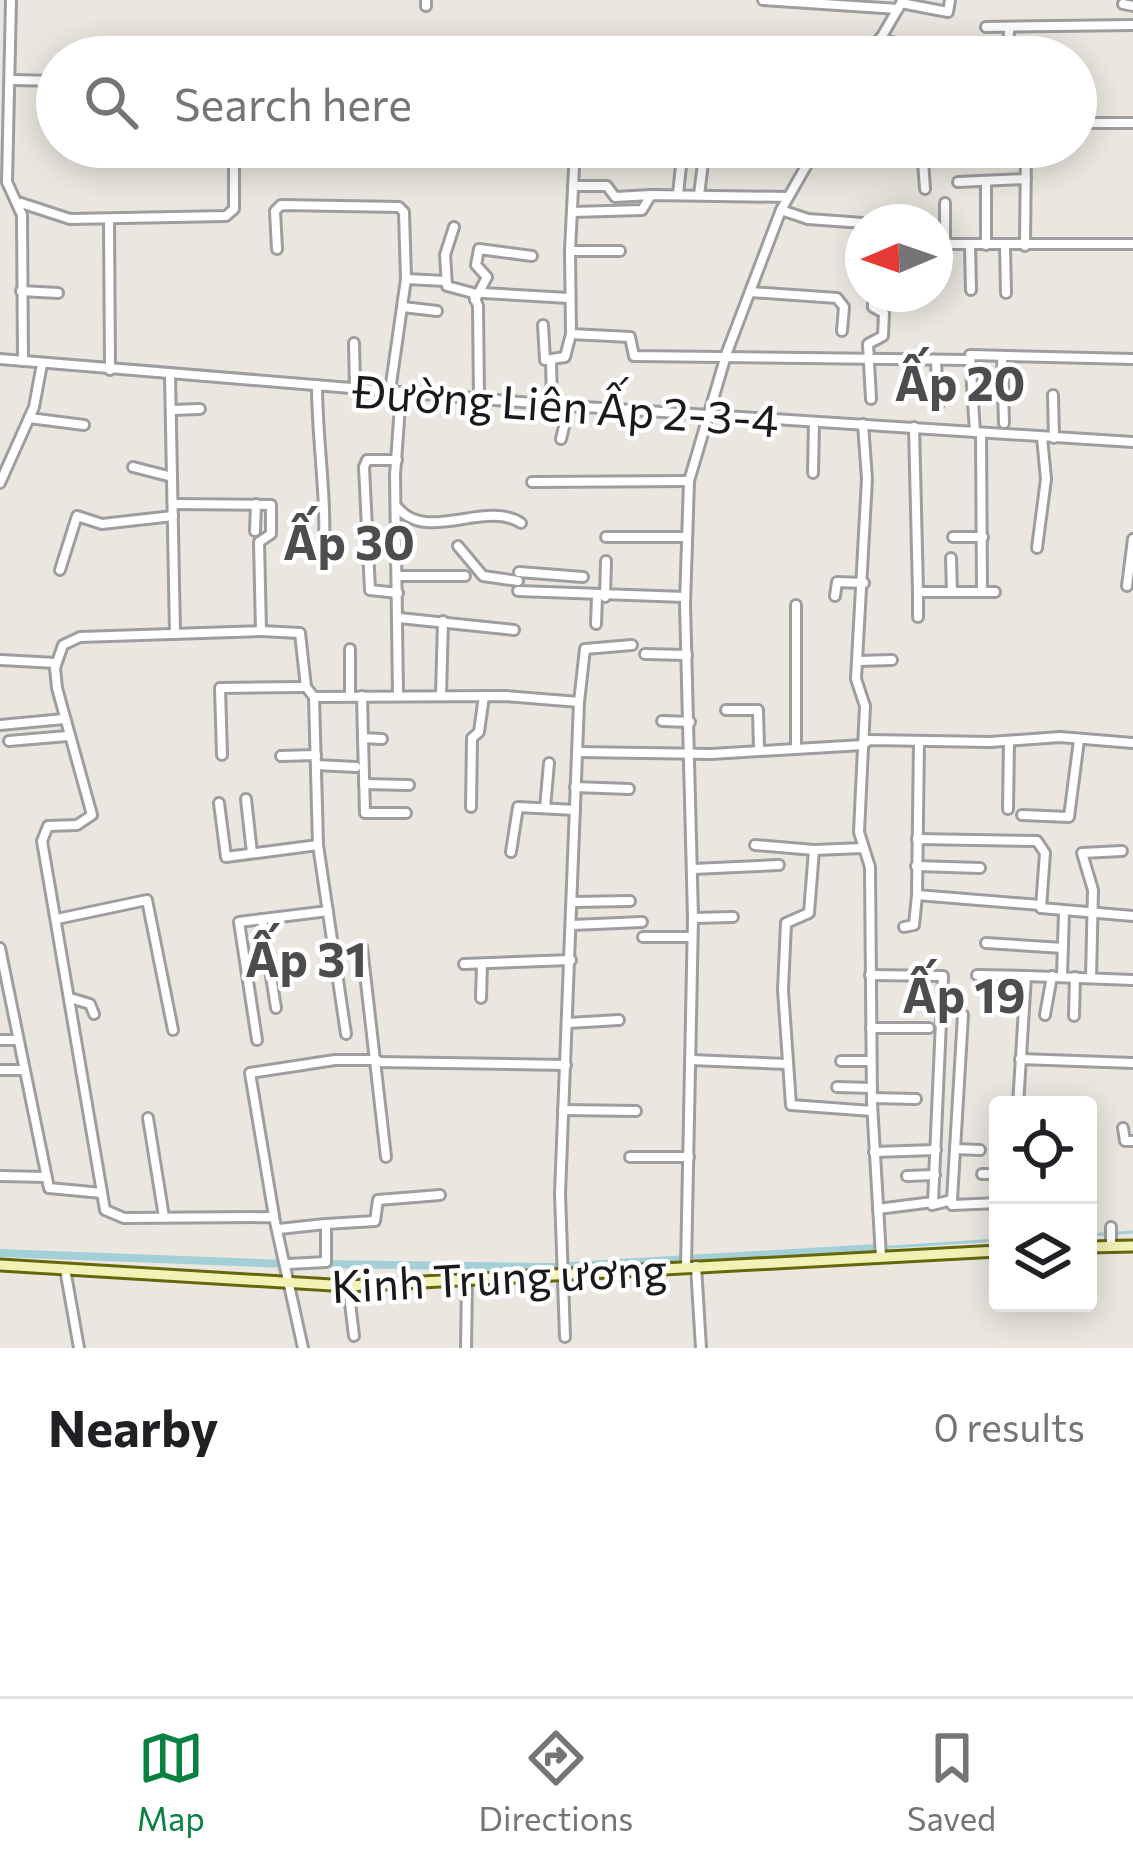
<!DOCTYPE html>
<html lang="en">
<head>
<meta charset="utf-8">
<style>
	body { margin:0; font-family:Commissioner,sans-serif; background:#f6f6f6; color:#202124 }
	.controls { position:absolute; right:36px; bottom:36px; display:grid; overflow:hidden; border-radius:12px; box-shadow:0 6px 30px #0003 }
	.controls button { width:108px; height:108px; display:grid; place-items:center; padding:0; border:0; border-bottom:3px solid #e0e0e0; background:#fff; color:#202124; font:60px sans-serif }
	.compass { position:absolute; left:845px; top:204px; width:108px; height:108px; border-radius:50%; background:#fff; box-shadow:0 6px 30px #0003; rotate:268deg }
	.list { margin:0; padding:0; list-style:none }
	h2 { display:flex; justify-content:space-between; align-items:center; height:156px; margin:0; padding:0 48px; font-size:51px }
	h2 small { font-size:39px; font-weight:400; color:#757577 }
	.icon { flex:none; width:66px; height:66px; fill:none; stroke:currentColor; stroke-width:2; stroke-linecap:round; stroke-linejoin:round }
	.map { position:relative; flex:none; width:1133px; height:1348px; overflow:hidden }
	.search { position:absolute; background:#fff; box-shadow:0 6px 30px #0003; left:36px; right:36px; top:36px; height:132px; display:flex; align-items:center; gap:30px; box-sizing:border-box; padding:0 42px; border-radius:66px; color:#757577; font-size:45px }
	.sheet { height:348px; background:#fff }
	nav { display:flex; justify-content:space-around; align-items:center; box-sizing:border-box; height:168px; border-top:3px solid #e0e0e0; background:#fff; font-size:33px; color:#757577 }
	nav a { display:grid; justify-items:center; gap:6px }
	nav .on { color:#0b8043 }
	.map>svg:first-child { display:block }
</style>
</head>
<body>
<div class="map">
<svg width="1133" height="1348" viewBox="0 0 1133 1348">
	<rect width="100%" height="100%" fill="#ebe7e0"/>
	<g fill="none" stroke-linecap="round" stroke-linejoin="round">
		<g stroke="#a3d0d7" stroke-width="3">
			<polyline points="1088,1235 1133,1232"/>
			<polyline points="876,1248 998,1240"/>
		</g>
		<g stroke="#a3d0d7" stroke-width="8">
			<polyline points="0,1253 286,1264"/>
			<polyline points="319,1264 552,1267 876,1248"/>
		</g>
		<defs>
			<g id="street">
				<polyline points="11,0 7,182 22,215 23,361"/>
				<polyline points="763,0 898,9"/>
				<polyline points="901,3 948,12 950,0"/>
				<polyline points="1123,4 1133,6"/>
				<polyline points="426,6 426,0"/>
				<polyline points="986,27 1133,25"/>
				<polyline points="880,38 906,47"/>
				<polyline points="272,57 272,48"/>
				<polyline points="870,57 903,0"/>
				<polyline points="1008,57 1009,29"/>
				<polyline points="13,80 57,81"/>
				<polyline points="1076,123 1133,123"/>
				<polyline points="922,147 925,189"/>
				<polyline points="968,153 968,147"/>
				<polyline points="958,182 1026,179"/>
				<polyline points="573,186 607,186 615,197 651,195"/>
				<polyline points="678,194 683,147"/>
				<polyline points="699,195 705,147"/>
				<polyline points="21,203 70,219 226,216 234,209 234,147"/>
				<polyline points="781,210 808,219 863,223"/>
				<polyline points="572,212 642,210 651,195 788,197"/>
				<polyline points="109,219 110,370"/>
				<polyline points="454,227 445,255 447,286 473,293 478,306 479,398"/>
				<polyline points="935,244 1133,244"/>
				<polyline points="945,244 945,203"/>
				<polyline points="970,245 971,290"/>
				<polyline points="986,245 986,181"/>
				<polyline points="1005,245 1006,293"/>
				<polyline points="1025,246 1026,147"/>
				<polyline points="277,249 275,211 281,205 399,207 404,212 406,279 390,391"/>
				<polyline points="570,251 575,147"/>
				<polyline points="620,251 570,251 571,334 630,337 634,356 970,360"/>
				<polyline points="406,279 446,281"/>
				<polyline points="21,291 58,293"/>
				<polyline points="750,292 837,298 844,307 842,331"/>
				<polyline points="483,293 569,298"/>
				<polyline points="475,300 487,277 476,265 479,249 532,256"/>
				<polyline points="403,307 437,311"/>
				<polyline points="543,325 545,360 565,357 571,334"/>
				<polyline points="354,343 355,388"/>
				<polyline points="1002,357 1004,423"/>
				<polyline points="0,359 569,406 1133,442"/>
				<polyline points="551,360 552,404"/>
				<polyline points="936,361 938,406"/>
				<polyline points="170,375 175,634"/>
				<path d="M317,385C317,443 328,503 323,559"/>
				<polyline points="1053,395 1054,438"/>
				<polyline points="871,399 868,344 883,336 884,313 873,307 873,294"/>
				<polyline points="171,410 200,409"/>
				<polyline points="29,418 84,425"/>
				<polyline points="863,424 867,479 856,679 865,706 859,832 870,867 872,1103 881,1257"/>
				<polyline points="914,427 918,592 995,592"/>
				<polyline points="975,432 970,355 1133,359"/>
				<polyline points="981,433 982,592"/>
				<polyline points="561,439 569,406"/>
				<polyline points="397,460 367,460 364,467 370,590 398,593"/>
				<polyline points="133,467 172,477"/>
				<polyline points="813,473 814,422"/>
				<polyline points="532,482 689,481"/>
				<polyline points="0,483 34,407 42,364"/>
				<polyline points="173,504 271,505 271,534 259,542 261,631 80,637 63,645 55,668 57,688 92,815 77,825 48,826 42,841 105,1210 124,1218 274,1217 303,1348"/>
				<path d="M398,508C427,543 486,500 521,523"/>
				<polyline points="255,531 256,504"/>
				<polyline points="606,537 687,537"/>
				<polyline points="953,537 983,537"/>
				<polyline points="458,546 483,576 518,581"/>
				<polyline points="1037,548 1046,479 1042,437"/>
				<polyline points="951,558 952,592"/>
				<polyline points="60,570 77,516 102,524 173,516"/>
				<polyline points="519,572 583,577"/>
				<polyline points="397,576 465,576"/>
				<polyline points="1127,586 1133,539"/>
				<polyline points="518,591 685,597"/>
				<polyline points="918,592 918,617"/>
				<polyline points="835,596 837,582 864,583"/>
				<polyline points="605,597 606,561"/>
				<polyline points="399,618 514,630"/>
				<polyline points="596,624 597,597"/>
				<polyline points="261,631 300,633 306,687 314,697"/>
				<polyline points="350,649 350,696"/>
				<polyline points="645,654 687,655"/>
				<polyline points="1,660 56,663"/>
				<polyline points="858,661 892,660"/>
				<polyline points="398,695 395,475 401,392"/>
				<polyline points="441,695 443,621"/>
				<polyline points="362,696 363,738 382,739"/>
				<polyline points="579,702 585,649 632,645"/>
				<polyline points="726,710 758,710 759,750"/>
				<polyline points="662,721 690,722"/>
				<polyline points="0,725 64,719"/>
				<polyline points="363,738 365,813 406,813"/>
				<polyline points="9,741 67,736"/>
				<polyline points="919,741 917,895 1040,905"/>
				<polyline points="796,748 796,605"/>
				<polyline points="578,752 711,754 863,745 869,740 990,742 1060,737 1133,743"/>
				<polyline points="222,755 220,688 306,687"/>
				<polyline points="281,756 316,755"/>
				<polyline points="316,765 356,767"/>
				<polyline points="364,784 409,785"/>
				<polyline points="575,787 629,789"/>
				<polyline points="246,799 252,853"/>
				<polyline points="219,803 226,857 318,845"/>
				<polyline points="471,807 472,738 479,732 484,696"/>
				<polyline points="545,808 549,763"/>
				<polyline points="1008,809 1009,741"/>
				<polyline points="1022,815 1069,817 1079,740"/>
				<polyline points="917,839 1037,841 1045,853 1041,908 1133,916"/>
				<polyline points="755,845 814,850"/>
				<polyline points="863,848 814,850 809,913 786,923 783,990 791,1105 872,1111"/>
				<polyline points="511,852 518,807 575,810"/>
				<polyline points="916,866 980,868"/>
				<polyline points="693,869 779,865"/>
				<polyline points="573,902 630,901"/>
				<polyline points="693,918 733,917"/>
				<polyline points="57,919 147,900 173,1030"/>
				<polyline points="262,919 276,1008"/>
				<polyline points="572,925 642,922"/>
				<polyline points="904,927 914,925 917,895"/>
				<polyline points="643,937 692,937"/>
				<polyline points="986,943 1063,948"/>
				<polyline points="362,947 386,1157"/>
				<polyline points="0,948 49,1188 102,1193"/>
				<polyline points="464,964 571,960"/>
				<polyline points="870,975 943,976 933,1202 878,1209"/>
				<polyline points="977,975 1026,976 1018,1105"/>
				<polyline points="1026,976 1133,980"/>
				<polyline points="1062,976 1064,912"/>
				<polyline points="1091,978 1093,890 1082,853 1122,851"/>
				<polyline points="70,998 90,1004 94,1014"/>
				<polyline points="481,998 482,964"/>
				<polyline points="1045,1015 1052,976"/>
				<polyline points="1074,1016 1075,977"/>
				<polyline points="568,1023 619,1020"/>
				<polyline points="871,1028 929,1028"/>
				<polyline points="346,1034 318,845 314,697 506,696 579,702 560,1194 565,1337"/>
				<polyline points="0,1040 17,1040"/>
				<polyline points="257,1040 239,922 328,911"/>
				<polyline points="1020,1059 1133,1063"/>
				<polyline points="691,1060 787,1064"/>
				<polyline points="841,1061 871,1061"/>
				<polyline points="377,1062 566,1065"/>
				<polyline points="0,1070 23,1070"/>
				<polyline points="837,1087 872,1088"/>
				<polyline points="872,1098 916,1099"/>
				<polyline points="563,1110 636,1111"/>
				<polyline points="148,1118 164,1217"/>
				<polyline points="1123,1128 1125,1141 1133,1141"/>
				<polyline points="955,1149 980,1150"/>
				<polyline points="874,1152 936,1150"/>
				<polyline points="630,1157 689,1157"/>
				<polyline points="982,1174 998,1174"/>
				<polyline points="0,1176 46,1177"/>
				<polyline points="907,1176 935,1175"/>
				<polyline points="932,1205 952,1200 963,1015"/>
				<polyline points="952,1205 998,1203"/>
				<polyline points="274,1216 250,1073 335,1060 377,1060"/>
				<polyline points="279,1229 325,1224"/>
				<polyline points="1111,1246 1111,1227"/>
				<polyline points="288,1264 326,1262 326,1224 375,1221 378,1200 440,1195"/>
				<polyline points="696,1266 701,1348"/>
				<polyline points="686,1267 693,918 685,604 689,481 727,352 781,210 817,147"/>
				<polyline points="65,1269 79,1348"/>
				<polyline points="348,1286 354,1336"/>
				<polyline points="466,1348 467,1280"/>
			</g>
			<g id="secondary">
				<polyline points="1088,1247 1133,1246"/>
				<polyline points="0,1265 348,1286 998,1251"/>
			</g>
		</defs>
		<use href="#street" stroke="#9e9e9e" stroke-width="14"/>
		<use href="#secondary" stroke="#65670c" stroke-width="15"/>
		<use href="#street" stroke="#fff" stroke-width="8"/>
		<use href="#secondary" stroke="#f4f1b6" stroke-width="9"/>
	</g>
	<g text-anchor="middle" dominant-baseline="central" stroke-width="9" stroke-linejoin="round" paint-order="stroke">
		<g font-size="45" fill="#1a1a1a" stroke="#fff">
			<text transform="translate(566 404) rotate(4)">Đường Liên Ấp 2-3-4</text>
			<text transform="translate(499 1276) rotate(-3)">Kinh Trung ương</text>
		</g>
		<g font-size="48" font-weight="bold" fill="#4d4d4d" stroke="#fff">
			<text x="960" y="381">Ấp 20</text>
			<text x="349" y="540">Ấp 30</text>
			<text x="306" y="957">Ấp 31</text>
			<text x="964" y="993">Ấp 19</text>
		</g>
	</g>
</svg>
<div class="controls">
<button><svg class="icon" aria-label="locate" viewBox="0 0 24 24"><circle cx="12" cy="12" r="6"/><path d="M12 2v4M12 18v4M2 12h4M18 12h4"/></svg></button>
<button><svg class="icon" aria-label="layers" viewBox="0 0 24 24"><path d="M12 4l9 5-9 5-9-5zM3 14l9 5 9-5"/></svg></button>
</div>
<svg class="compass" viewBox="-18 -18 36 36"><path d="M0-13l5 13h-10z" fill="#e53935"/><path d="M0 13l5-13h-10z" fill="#757577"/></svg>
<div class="search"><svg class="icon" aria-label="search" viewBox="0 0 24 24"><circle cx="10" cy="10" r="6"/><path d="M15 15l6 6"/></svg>Search here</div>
</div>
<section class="sheet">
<h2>Nearby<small>0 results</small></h2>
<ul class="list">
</ul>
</section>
<nav>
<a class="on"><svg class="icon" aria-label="map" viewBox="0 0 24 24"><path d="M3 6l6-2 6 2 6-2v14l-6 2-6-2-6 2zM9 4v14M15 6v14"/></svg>Map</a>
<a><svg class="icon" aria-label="directions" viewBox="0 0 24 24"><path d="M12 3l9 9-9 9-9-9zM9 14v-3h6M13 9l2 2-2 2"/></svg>Directions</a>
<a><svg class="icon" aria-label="saved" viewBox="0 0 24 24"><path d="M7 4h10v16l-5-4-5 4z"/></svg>Saved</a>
</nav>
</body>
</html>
